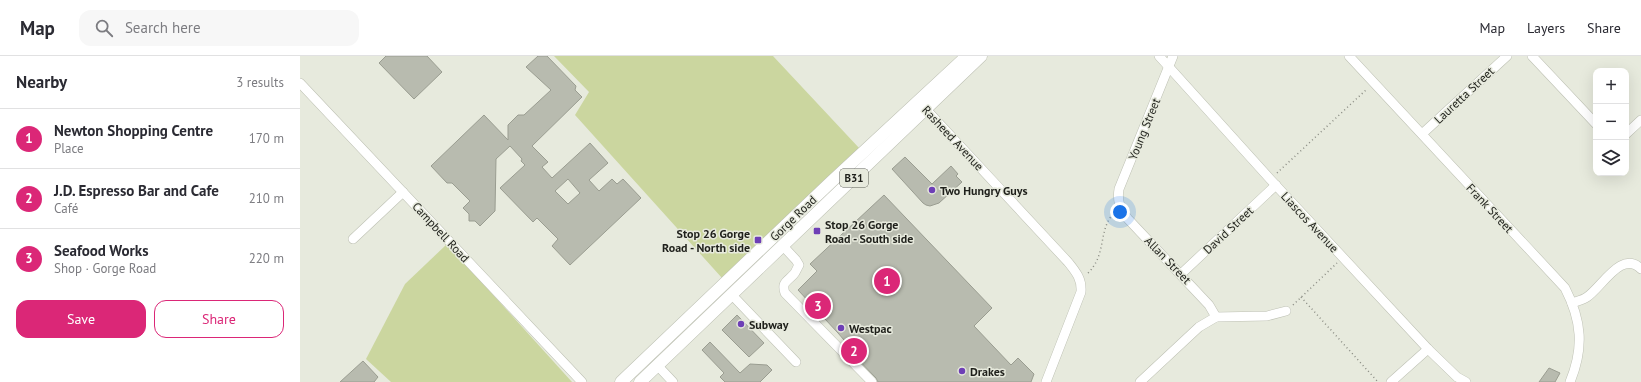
<!DOCTYPE html>
<html lang="en">
<head>
<meta charset="utf-8">
<style>
	body { margin:0; font-family:"PT Sans",sans-serif; background:#f7f7f7; color:#2b2b33 }
	.controls { position:absolute; right:12px; top:12px; display:grid; overflow:hidden; border-radius:8px; box-shadow:0 4px 16px #0002 }
	.controls button { width:36px; height:36px; display:grid; place-items:center; padding:0; border:0; border-bottom:1px solid #e1e1e2; background:#fff; color:#2b2b33; font:20px sans-serif }
	.you { position:absolute; left:820px; top:156px; width:14px; height:14px; margin:-10px; border:3px solid #fff; border-radius:50%; background:#1a73e8; box-shadow:0 0 0 6px #1a73e833 }
	.badge { display:grid; place-items:center; width:26px; height:26px; border-radius:50%; background:#db2777; color:#fff; font-size:13px; font-weight:700 }
	.pin { position:absolute; translate:-50% -50%; border:2px solid #fff; box-shadow:0 1px 4px #0006 }
	.list { margin:0; padding:0; list-style:none }
	h2 { display:flex; justify-content:space-between; align-items:center; height:52px; margin:0; padding:0 16px; font-size:17px }
	h2 small { font-size:13px; font-weight:400; color:#7c7c81 }
	.list li { display:grid; grid-template-columns:26px 1fr auto; gap:12px; align-items:center; box-sizing:border-box; height:60px; padding:0 16px; border-top:1px solid #e1e1e2 }
	.list b { display:block; font-size:15px; white-space:nowrap }
	.list p { margin:0; font-size:13px; white-space:nowrap; color:#7c7c81 }
	.list em { font-size:13px; font-style:normal; color:#7c7c81 }
	.actions { display:flex; gap:8px; padding:12px 16px }
	.actions a { flex:1; padding:9px 0; border:1px solid #db2777; border-radius:12px; text-align:center; font-size:14px; color:#db2777 }
	.actions .main { background:#db2777; color:#fff }
	.icon { flex:none; width:22px; height:22px; fill:none; stroke:currentColor; stroke-width:2; stroke-linecap:round; stroke-linejoin:round }
	.map { position:relative; flex:none; width:1341px; height:326px; overflow:hidden }
	header { display:flex; align-items:center; gap:24px; box-sizing:border-box; height:56px; padding:0 20px; background:#fff; border-bottom:1px solid #e1e1e2 }
	header strong { font-size:19px }
	nav { display:flex; gap:22px; margin-inline-start:auto; font-size:14px }
	.search { width:280px; height:36px; background:#f7f7f7; display:flex; align-items:center; gap:10px; box-sizing:border-box; padding:0 14px; border-radius:12px; color:#7c7c81; font-size:15px }
	main { display:flex }
	aside { flex:1; background:#fff }
	.map>svg:first-child { display:block }
</style>
</head>
<body>
<header>
<strong>Map</strong>
<div class="search"><svg class="icon" aria-label="search" viewBox="0 0 24 24"><circle cx="10" cy="10" r="6"/><path d="M15 15l6 6"/></svg>Search here</div>
<nav><a>Map</a><a>Layers</a><a>Share</a></nav>
</header>
<main>
<aside>
<h2>Nearby<small>3 results</small></h2>
<ul class="list">
<li><span class="badge">1</span><div><b>Newton Shopping Centre</b><p>Place</p></div><em>170 m</em></li>
<li><span class="badge">2</span><div><b>J.D. Espresso Bar and Cafe</b><p>Café</p></div><em>210 m</em></li>
<li><span class="badge">3</span><div><b>Seafood Works</b><p>Shop · Gorge Road</p></div><em>220 m</em></li>
</ul>
<div class="actions"><a class="main">Save</a><a>Share</a></div>
</aside>
<div class="map">
<svg width="1341" height="326" viewBox="0 0 1341 326">
	<rect width="100%" height="100%" fill="#e7eadd"/>
	<g fill="#cbd69f">
		<polygon points="254,0 473,0 560,93 422,222 275,59 289,36"/>
		<polygon points="147,188 272,326 91,326 66,303 105,228"/>
	</g>
	<g fill="#b8bbaf" stroke="#9a9d91" fill-rule="evenodd">
		<polygon points="86,0 127,0 142,16 114,43 79,7"/>
		<path d="M238,0H247L276,30L275,34L282,41L232,90L248,106L242,111L252,122L290,87L308,107L289,124L299,135L312,123L317,128L323,123L341,142L270,209L252,190L258,183L237,162L233,166L200,132L225,109L221,105L222,103L210,90L196,103L195,155L180,170L175,165H169V158L163,152L170,145L152,127H147L131,110L184,59L208,84V69L218,59H224L251,34L226,11ZM268,123L280,137L268,148L255,135Z"/>
		<polygon points="605,101 632,128 651,110 658,118 656,120 662,126 639,147 630,150 626,149 623,147 592,113"/>
		<polygon points="584,139 692,252 674,270 711,309 718,302 734,318 731,326 578,326 576,322 546,291 544,284 538,277 498,234 517,215 510,208"/>
		<polygon points="437,259 464,287 449,301 422,274"/>
		<polygon points="410,286 440,317 450,308 467,309 472,314 460,326 425,326 420,321 424,317 402,294"/>
		<polygon points="63,305 78,321 74,326 40,326"/>
		<polygon points="1249,312 1260,317 1255,326 1239,326"/>
	</g>
	<g fill="none" stroke-linecap="round" stroke-linejoin="round">
		<defs>
			<g id="minor">
				<polyline points="859,0 970,123 1128,293 1157,321 1166,326"/>
				<path d="M873,0L819,133C817,145 820,153 828,163L909,249L916,261"/>
				<path d="M1049,0L1265,232C1282,265 1284,292 1270,326"/>
				<polyline points="1232,0 1296,68"/>
				<polyline points="0,27 282,326"/>
				<path d="M622,49L768,206C776,216 782,223 781,236L746,326"/>
				<polyline points="1122,78 1207,0"/>
				<polyline points="1326,78 1341,64"/>
				<polyline points="53,183 103,136"/>
				<path d="M483,190L496,204L499,209C497,212 496,216 494,218C488,225 481,226 485,237L572,326"/>
				<polyline points="881,218 976,129"/>
				<polyline points="432,239 496,306"/>
				<path d="M1272,247C1277,245 1283,244 1287,241C1302,231 1322,193 1341,213"/>
				<polyline points="357,309 373,326"/>
				<polyline points="840,326 899,271 916,261 967,260 986,255"/>
				<polyline points="1091,326 1128,293"/>
			</g>
			<g id="major">
				<polyline points="321,326 531,126 667,0"/>
				<polyline points="340,326 681,0"/>
			</g>
		</defs>
		<use href="#minor" stroke="#bec1b4" stroke-width="10"/>
		<use href="#major" stroke="#bec1b4" stroke-width="13"/>
		<g stroke="#8b8d84" stroke-width="1.5" stroke-dasharray="1 3" stroke-linecap="butt">
			<polyline points="977,117 1067,33"/>
			<path d="M788,217C807,198 798,175 813,158"/>
			<polyline points="1001,241 1078,326"/>
			<polyline points="993,249 1037,207"/>
		</g>
		<use href="#minor" stroke="#fff" stroke-width="9"/>
		<use href="#major" stroke="#fff" stroke-width="12"/>
	</g>
	<g fill="#6e3fb6" stroke="#e7eadd" stroke-width="1.5">
		<circle cx="632" cy="134" r="4"/>
		<rect x="513" y="171" width="8" height="8" rx="2"/>
		<rect x="454" y="180" width="8" height="8" rx="2"/>
		<circle cx="441" cy="268" r="4"/>
		<circle cx="541" cy="272" r="4"/>
		<circle cx="662" cy="315" r="4"/>
	</g>
	<g text-anchor="middle" dominant-baseline="central" stroke-width="3" stroke-linejoin="round" paint-order="stroke">
		<rect fill="#e7eadd" stroke="#5b5d55" stroke-width="1" x="540" y="113" width="28" height="18" rx="3"/>
		<g font-size="11" font-weight="bold" fill="#1f201b">
			<text x="554" y="122">B31</text>
		</g>
		<g font-size="12" fill="#1f201b" stroke="#e7eadd">
			<text transform="translate(1164 39) rotate(-43)">Lauretta Street</text>
			<text transform="translate(844 73) rotate(-68)">Young Street</text>
			<text transform="translate(653 82) rotate(47)">Rasheed Avenue</text>
			<text transform="translate(1190 152) rotate(47)">Frank Street</text>
			<text transform="translate(493 162) rotate(-44)">Gorge Road</text>
			<text transform="translate(1010 166) rotate(47)">Liascos Avenue</text>
			<text transform="translate(928 174) rotate(-43)">David Street</text>
			<text transform="translate(141 176) rotate(47)">Campbell Road</text>
			<text transform="translate(868 204) rotate(46)">Allan Street</text>
		</g>
		<g font-size="12" font-weight="bold" fill="#1f201b" stroke="#e7eadd" text-anchor="start">
			<text x="640" y="134">Two Hungry Guys</text>
			<text x="525" y="168">Stop 26 Gorge<tspan x="525" dy="14">Road - South side</tspan></text>
			<text x="450" y="177" text-anchor="end">Stop 26 Gorge<tspan x="450" dy="14">Road - North side</tspan></text>
			<text x="449" y="268">Subway</text>
			<text x="549" y="272">Westpac</text>
			<text x="670" y="315">Drakes</text>
		</g>
	</g>
</svg>
<div class="controls">
<button>+</button>
<button>−</button>
<button><svg class="icon" aria-label="layers" viewBox="0 0 24 24"><path d="M12 4l9 5-9 5-9-5zM3 14l9 5 9-5"/></svg></button>
</div>
<div class="you"></div>
<div class="pin badge" style="left:587px;top:225px">1</div>
<div class="pin badge" style="left:554px;top:295px">2</div>
<div class="pin badge" style="left:518px;top:250px">3</div>
</div>
</main>
</body>
</html>
